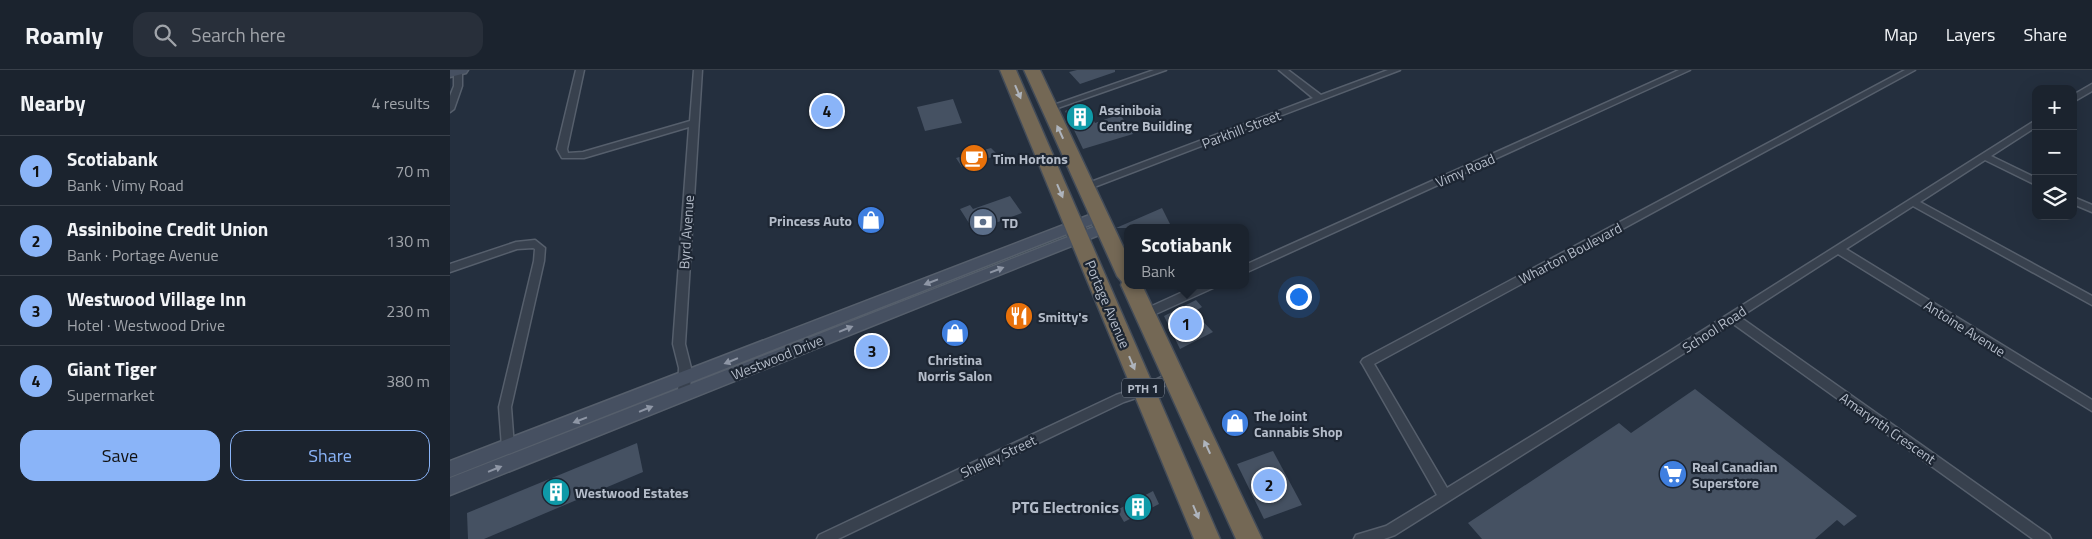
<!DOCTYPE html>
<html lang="en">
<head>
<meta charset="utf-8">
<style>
	body { margin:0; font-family:"Titillium Web",sans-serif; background:#282f3a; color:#f1f3f6 }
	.controls { position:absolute; right:15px; top:15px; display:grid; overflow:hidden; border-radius:10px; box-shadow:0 5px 20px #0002 }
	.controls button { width:45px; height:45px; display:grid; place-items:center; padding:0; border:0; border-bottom:1px solid #39404a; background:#1b232e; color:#f1f3f6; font:25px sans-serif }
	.you { position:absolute; left:848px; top:226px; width:18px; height:18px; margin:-12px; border:4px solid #fff; border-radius:50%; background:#1a73e8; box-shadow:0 0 0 8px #1a73e833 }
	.badge { display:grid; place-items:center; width:32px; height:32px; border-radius:50%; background:#8ab4f8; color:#111; font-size:16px; font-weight:700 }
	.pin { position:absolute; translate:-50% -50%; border:2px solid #fff; box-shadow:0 1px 5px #0006 }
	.popup { position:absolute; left:674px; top:154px; width:125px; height:65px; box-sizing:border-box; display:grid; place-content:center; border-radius:10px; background:#1b232e; filter:drop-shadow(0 1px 4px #0005); font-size:16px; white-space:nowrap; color:#a0a4aa }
	.popup b { font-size:19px; color:#f1f3f6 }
	.popup::after { content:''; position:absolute; left:50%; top:100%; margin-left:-10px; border:10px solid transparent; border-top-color:#1b232e }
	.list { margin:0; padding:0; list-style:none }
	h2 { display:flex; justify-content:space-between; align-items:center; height:65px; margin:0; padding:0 20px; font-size:21px }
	h2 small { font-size:16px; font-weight:400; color:#a0a4aa }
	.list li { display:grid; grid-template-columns:32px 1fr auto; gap:15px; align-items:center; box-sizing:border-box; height:70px; padding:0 20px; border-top:1px solid #39404a }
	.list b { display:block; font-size:19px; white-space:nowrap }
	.list p { margin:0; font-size:16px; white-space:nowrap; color:#a0a4aa }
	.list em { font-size:16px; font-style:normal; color:#a0a4aa }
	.actions { display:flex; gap:10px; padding:15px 20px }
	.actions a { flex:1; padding:11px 0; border:1px solid #8ab4f8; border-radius:15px; text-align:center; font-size:18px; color:#8ab4f8 }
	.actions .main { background:#8ab4f8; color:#111 }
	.icon { flex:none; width:28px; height:28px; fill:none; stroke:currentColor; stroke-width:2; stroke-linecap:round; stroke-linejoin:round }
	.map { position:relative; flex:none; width:1642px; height:469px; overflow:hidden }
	header { display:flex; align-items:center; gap:30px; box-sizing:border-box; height:70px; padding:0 25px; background:#1b232e; border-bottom:1px solid #39404a }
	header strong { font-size:24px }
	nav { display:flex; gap:28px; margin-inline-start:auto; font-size:18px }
	.search { width:350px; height:45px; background:#282f3a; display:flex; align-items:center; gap:12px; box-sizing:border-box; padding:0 18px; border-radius:15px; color:#a0a4aa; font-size:19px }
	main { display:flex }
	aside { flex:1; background:#1b232e }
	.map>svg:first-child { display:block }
</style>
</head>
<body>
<header>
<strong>Roamly</strong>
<div class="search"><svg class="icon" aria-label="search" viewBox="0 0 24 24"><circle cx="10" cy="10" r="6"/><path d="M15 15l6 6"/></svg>Search here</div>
<nav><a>Map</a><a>Layers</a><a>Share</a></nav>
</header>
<main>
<aside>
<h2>Nearby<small>4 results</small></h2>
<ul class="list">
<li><span class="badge">1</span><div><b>Scotiabank</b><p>Bank · Vimy Road</p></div><em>70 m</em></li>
<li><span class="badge">2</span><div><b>Assiniboine Credit Union</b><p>Bank · Portage Avenue</p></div><em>130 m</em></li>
<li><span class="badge">3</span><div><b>Westwood Village Inn</b><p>Hotel · Westwood Drive</p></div><em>230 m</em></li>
<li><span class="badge">4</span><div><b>Giant Tiger</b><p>Supermarket</p></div><em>380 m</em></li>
</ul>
<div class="actions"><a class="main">Save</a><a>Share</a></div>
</aside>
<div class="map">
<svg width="1642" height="469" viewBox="0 0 1642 469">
	<rect width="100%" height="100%" fill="#242f3e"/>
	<polygon fill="#263c3f" points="624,155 629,167 378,267 373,254"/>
	<g fill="#455162">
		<polygon points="627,0 665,0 665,2 630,14 619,2"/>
		<polygon points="503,29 512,53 475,61 467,37"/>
		<polygon points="634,33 645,53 670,44 683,64 633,79 615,41"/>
		<polygon points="541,78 546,83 542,87 512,97 506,88"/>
		<polygon points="560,126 572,143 524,161 510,139 520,135 523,139"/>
		<polygon points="712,138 722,158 666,158"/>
		<polygon points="746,230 752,237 744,242 763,262 730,279 714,246"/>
		<polygon points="1245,319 1407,446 1394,456 1387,450 1365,469 1032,469 1018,453 1169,353 1181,363"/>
		<polygon points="187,373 193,402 34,469 18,469 17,443"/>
		<polygon points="823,381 852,435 814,449 787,394"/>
		<polygon points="703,421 709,434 674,452 667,440"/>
	</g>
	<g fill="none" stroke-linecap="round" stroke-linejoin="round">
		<defs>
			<g id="street">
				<polygon points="4,0 12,1 12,16 4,39 0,42 0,26 4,16"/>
				<polygon points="126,0 134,0 117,79 118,83 133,82 240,51 244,0 252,0 235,274 241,298 240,324 238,327 234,329 230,327 228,324 229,298 223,274 239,57 134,88 112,88 107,79"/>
				<polygon points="704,0 716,0 602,40 599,41 595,38"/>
				<polygon points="829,0 838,0 871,25 938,0 950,0 639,119 633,119 631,117 633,115 863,28"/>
				<polygon points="1229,0 1240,0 795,203 795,195"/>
				<polygon points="1455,0 1465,0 924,294 997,418 1220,281 1586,50 1586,57 1541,86 1586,108 1586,115 1535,90 1470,132 1642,226 1642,235 1463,136 1396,179 1642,330 1642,341 1388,184 1290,247 1599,465 1601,469 1583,469 1282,253 945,465 934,469 904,469 906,465 936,456 987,425 913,295 911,292 913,289"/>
				<polygon points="1642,14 1642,21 1623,32 1623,25"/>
				<polygon points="1623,127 1642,135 1642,142 1623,134"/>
				<polygon points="85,170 95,178 94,191 61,337 64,377 63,381 58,382 53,381 52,377 49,337 84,191 85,179 83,178 67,179 0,202 0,194 66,172"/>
				<polygon points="748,215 764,215 763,218 699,247 691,247 689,244 691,241"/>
				<polygon points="724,301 728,303 730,306 728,309 698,324 674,332 388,469 367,469 369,465 666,325 690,317"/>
			</g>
			<g id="secondary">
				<polygon points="0,0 18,0 16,3 0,7"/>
				<polygon points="650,141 655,143 657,146 655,149 0,407 0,391"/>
				<polygon points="654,153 659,155 661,158 659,161 0,425 0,408"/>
			</g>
			<g id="highway">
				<polygon points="550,0 566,0 770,469 744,469"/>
				<polygon points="574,0 590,0 677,185 677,215 692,215 812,469 786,469 671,215 672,212 667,206"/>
			</g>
		</defs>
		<use href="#street" stroke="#565f6c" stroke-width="3"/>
		<use href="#secondary" stroke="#565f6c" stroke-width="3"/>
		<use href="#highway" stroke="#434c59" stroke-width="3"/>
		<use href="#street" fill="#38414e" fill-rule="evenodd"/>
		<use href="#secondary" fill="#465061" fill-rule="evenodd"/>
		<use href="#highway" fill="#746855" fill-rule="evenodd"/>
	</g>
	<defs><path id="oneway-solid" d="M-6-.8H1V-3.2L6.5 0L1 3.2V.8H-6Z" transform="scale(1.25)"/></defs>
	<g fill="#aeb4bd">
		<use href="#oneway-solid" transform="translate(568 22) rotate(67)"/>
		<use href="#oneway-solid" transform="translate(610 62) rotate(-115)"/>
		<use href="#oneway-solid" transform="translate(610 121) rotate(67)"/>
		<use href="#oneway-solid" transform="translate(682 293) rotate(67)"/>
		<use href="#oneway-solid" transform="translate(757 377) rotate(-115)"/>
		<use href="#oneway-solid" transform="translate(746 442) rotate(67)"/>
	</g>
	<g fill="#8e96a5">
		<use href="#oneway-solid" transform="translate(547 200) rotate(-21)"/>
		<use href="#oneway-solid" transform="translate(481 212) rotate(159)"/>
		<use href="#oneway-solid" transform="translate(396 259) rotate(-22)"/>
		<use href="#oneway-solid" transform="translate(281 291) rotate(158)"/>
		<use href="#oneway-solid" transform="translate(196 339) rotate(-22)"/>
		<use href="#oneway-solid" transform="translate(130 350) rotate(159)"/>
		<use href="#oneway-solid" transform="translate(45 399) rotate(-22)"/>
	</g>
	<defs>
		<symbol id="building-disc" viewBox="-11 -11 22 22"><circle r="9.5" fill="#0f9aa8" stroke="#1d2633"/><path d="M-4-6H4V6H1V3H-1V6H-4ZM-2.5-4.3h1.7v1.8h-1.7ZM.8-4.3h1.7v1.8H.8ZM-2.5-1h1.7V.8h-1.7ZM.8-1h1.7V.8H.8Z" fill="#fff"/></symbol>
		<symbol id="cafe-disc" viewBox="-11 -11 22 22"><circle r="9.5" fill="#e8710a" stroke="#1d2633"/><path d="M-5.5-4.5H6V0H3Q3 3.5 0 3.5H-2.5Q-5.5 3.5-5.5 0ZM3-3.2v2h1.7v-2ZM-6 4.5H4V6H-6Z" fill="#fff"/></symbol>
		<symbol id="shop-disc" viewBox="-11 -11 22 22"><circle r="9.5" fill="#3f7fe0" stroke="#1d2633"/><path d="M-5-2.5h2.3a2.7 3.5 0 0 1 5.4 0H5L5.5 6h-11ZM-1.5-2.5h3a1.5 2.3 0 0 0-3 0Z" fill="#fff"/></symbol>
		<symbol id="bank-disc" viewBox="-11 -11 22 22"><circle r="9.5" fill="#5c6f8a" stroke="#1d2633"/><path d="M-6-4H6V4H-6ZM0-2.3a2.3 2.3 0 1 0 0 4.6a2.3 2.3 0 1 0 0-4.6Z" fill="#fff"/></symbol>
		<symbol id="restaurant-disc" viewBox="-11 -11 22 22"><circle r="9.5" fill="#e8710a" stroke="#1d2633"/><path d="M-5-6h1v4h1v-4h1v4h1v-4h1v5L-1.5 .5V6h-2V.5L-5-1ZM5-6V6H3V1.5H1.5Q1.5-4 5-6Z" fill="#fff"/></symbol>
		<symbol id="supermarket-disc" viewBox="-11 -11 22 22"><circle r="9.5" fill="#3f7fe0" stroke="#1d2633"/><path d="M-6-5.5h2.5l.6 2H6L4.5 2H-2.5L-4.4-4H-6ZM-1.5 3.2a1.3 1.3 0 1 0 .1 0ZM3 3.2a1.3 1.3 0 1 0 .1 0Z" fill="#fff"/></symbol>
	</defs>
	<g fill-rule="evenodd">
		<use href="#building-disc" x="614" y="31" width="32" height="32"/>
		<use href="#cafe-disc" x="508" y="72" width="32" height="32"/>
		<use href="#shop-disc" x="405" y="134" width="32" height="32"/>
		<use href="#bank-disc" x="517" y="136" width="32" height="32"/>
		<use href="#restaurant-disc" x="553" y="230" width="32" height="32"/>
		<use href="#shop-disc" x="489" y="247" width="32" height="32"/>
		<use href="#shop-disc" x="769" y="337" width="32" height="32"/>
		<use href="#supermarket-disc" x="1207" y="388" width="32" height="32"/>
		<use href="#building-disc" x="90" y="406" width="32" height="32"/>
		<use href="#building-disc" x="672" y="421" width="32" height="32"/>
	</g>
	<g text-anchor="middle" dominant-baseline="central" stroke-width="4.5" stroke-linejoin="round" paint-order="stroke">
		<rect fill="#1d2633" stroke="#878f9c" stroke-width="1" x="672" y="308.5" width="42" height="19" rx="4"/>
		<g font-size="12" font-weight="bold" fill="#b4bcc9">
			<text x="693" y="318">PTH 1</text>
		</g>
		<g font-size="14" font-weight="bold" fill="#b4bcc9" stroke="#1d2633" text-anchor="start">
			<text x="649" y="39">Assiniboia<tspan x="649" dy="16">Centre Building</tspan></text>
			<text x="543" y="88">Tim Hortons</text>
			<text x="402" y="150" text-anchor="end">Princess Auto</text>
			<text x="552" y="152">TD</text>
			<text x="588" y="246">Smitty's</text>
			<text x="505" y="289" text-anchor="middle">Christina<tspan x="505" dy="16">Norris Salon</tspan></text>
			<text x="804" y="345">The Joint<tspan x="804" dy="16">Cannabis Shop</tspan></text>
			<text x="1242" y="396">Real Canadian<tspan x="1242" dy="16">Superstore</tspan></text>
			<text x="125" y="422">Westwood Estates</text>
		</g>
		<g font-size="14" fill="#b4bcc9" stroke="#1d2633">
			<text transform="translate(791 59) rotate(-21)">Parkhill Street</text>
			<text transform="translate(1015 100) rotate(-24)">Vimy Road</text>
			<text transform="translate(236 162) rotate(-86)">Byrd Avenue</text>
			<text transform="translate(1120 183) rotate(-28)">Wharton Boulevard</text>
			<text transform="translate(658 234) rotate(67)">Portage Avenue</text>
			<text transform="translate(1515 258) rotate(32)">Antoine Avenue</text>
			<text transform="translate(1264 259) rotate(-33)">School Road</text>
			<text transform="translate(327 287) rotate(-22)">Westwood Drive</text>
			<text transform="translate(1438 358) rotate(35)">Amarynth Crescent</text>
			<text transform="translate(548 386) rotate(-25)">Shelley Street</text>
		</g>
		<g font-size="16" font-weight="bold" fill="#b4bcc9" stroke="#1d2633" text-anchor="end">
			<text x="669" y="437">PTG Electronics</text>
		</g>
	</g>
</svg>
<div class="controls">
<button>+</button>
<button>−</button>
<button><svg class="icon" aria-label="layers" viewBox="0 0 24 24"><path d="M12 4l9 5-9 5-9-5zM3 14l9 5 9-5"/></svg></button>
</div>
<div class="you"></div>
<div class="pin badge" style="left:736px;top:254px">1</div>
<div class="popup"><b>Scotiabank</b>Bank</div>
<div class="pin badge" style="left:819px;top:415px">2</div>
<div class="pin badge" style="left:422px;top:281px">3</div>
<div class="pin badge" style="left:377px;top:41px">4</div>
</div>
</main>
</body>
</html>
